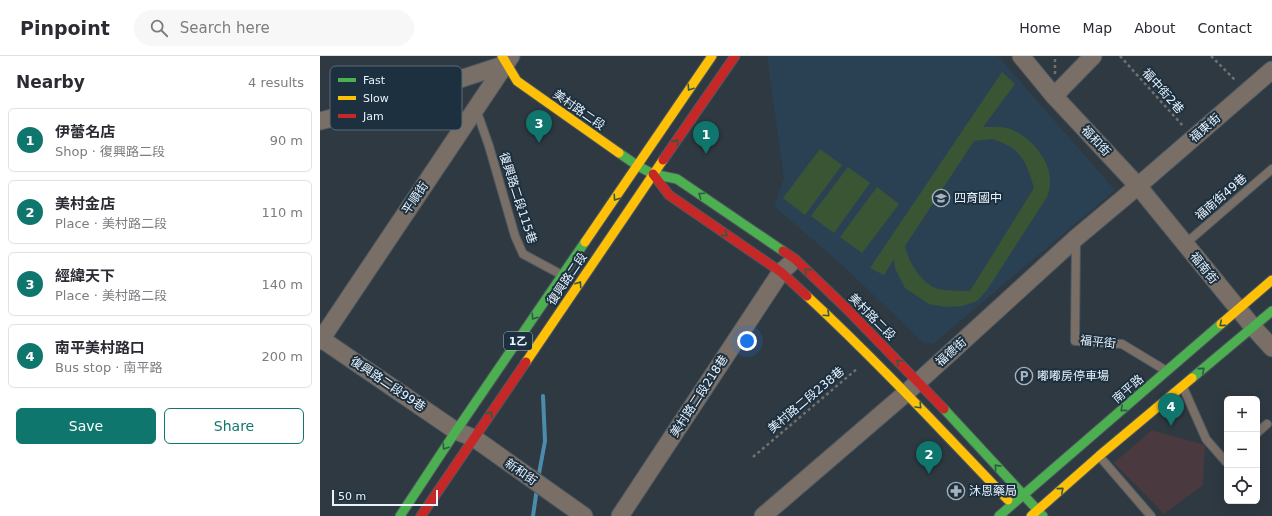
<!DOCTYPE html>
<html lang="en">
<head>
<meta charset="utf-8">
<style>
	body { margin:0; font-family:"DejaVu Sans","Noto Sans TC",sans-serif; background:#f7f7f7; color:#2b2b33 }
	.controls { position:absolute; right:12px; bottom:12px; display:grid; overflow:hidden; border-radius:6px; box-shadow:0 4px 16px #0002 }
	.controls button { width:36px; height:36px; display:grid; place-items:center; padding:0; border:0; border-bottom:1px solid #e1e1e2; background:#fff; color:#2b2b33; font:20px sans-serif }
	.scale { position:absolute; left:12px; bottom:10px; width:106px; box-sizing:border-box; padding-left:4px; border:2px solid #e7f3fd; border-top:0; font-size:11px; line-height:14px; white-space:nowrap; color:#e7f3fd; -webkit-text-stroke:3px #1d303f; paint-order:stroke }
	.you { position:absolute; left:427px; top:285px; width:14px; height:14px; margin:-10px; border:3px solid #fff; border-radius:50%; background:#1a73e8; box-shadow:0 0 0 6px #1a73e833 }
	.badge { display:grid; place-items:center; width:26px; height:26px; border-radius:50%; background:#0f766e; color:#fff; font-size:13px; font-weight:700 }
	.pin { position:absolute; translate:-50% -33px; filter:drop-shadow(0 1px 2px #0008) }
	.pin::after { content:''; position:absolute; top:21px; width:14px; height:12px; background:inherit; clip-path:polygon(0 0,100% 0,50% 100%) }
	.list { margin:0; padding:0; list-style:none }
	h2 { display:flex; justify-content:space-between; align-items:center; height:52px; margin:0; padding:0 16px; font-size:17px }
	h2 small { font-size:13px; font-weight:400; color:#7c7c81 }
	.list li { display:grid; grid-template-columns:26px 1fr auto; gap:12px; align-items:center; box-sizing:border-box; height:64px; margin:0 8px 8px; padding:0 8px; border:1px solid #e1e1e2; border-radius:6px }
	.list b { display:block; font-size:15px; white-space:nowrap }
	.list p { margin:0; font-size:13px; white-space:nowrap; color:#7c7c81 }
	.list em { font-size:13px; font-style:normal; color:#7c7c81 }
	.actions { display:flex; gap:8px; padding:12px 16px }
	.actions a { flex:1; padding:9px 0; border:1px solid #0f766e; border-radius:6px; text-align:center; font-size:14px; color:#0f766e }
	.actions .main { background:#0f766e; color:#fff }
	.icon { flex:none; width:22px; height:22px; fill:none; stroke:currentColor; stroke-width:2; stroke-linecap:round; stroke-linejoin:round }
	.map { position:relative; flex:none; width:952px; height:460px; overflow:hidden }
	header { display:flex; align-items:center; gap:24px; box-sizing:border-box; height:56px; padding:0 20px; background:#fff; border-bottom:1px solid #e1e1e2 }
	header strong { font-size:19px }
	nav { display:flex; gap:22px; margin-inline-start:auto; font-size:14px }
	.search { width:280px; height:36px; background:#f7f7f7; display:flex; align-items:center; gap:10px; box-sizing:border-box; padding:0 14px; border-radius:22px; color:#7c7c81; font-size:15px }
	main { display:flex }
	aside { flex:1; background:#fff }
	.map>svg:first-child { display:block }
</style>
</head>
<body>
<header>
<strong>Pinpoint</strong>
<div class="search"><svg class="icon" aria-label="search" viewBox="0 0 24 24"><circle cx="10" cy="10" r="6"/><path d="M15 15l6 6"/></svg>Search here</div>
<nav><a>Home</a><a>Map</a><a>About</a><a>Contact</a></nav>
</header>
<main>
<aside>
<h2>Nearby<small>4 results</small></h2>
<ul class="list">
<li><span class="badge">1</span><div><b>伊蕾名店</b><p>Shop · 復興路二段</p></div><em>90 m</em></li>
<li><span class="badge">2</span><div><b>美村金店</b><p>Place · 美村路二段</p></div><em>110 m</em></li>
<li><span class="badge">3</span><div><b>經緯天下</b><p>Place · 美村路二段</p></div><em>140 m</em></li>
<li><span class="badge">4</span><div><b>南平美村路口</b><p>Bus stop · 南平路</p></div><em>200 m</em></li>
</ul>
<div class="actions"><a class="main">Save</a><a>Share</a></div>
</aside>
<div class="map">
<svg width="952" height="460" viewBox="0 0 952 460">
	<rect width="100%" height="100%" fill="#2f3942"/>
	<polygon fill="#2a4154" points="447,0 678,0 795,134 613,288 604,287 521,208 454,150 464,123"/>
	<polygon fill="#4a393e" points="832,374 885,389 883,429 844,458 794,407"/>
	<g fill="#3a5534" fill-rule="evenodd">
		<path d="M682,16L695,28L663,71C671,71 679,70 687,72C706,77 725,98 729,116C731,125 730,133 727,141L667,234L657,245L642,250L625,251L609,248L585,232L575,212L574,203L564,219L550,212ZM672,83C701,92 706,104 714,132L650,235C640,235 628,235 618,233C602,228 588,206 585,190L654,85Z"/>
		<polygon points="500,93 522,109 485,159 463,142"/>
		<polygon points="528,111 550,127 514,177 491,160"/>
		<polygon points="557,131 579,148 542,197 520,181"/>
	</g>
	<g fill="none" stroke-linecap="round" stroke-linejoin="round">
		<g stroke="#4b8cac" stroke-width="4">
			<polyline points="218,423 225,385 223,340"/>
			<polyline points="213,460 217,432"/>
		</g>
		<defs>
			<g id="lane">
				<polyline points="156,53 169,90 195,180 203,198 242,219"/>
				<polyline points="756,183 755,285 802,288 845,314"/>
				<polyline points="865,188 952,113"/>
				<polyline points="863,331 886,383 906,406 907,405"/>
				<polyline points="937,377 947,368"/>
				<polyline points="780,401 831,460"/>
			</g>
			<g id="street">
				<polyline points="701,0 734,40 818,130 933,271 952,292"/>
				<polyline points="734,40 773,0"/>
				<polyline points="0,65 55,51 186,8"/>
				<polyline points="0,282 136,375 154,382 264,460"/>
				<polyline points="0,285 191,0"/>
				<polyline points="300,460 461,216 470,208"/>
				<polyline points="443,460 586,337 756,182 818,130 952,14"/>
			</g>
			<g id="fast">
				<polyline points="299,97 318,110 333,118 357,123 463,195"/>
				<polyline points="872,322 952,255"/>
				<polyline points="624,353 723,460"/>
				<polyline points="80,460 136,375 265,186"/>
				<polyline points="679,460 901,268"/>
			</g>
			<g id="slow">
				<polyline points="182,0 197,25 299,97"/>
				<polyline points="265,186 392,0"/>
				<path d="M487,240C557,305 622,375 688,444"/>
				<polyline points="901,268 952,224"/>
				<polyline points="206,306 343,104"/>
				<polyline points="711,460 779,400 872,322"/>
			</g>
			<g id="jam">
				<polyline points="343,104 415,0"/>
				<polyline points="333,118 349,139 461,216 487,240"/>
				<polyline points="463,195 475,203 526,252 624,353"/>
				<polyline points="101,460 206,306"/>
			</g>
		</defs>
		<use href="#lane" stroke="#4e575e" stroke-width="10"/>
		<use href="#street" stroke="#4e575e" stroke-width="19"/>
		<use href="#fast" stroke="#4e575e" stroke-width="11"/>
		<use href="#slow" stroke="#4e575e" stroke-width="11"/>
		<use href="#jam" stroke="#4e575e" stroke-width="11"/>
		<g stroke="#726f6c" stroke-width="2.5" stroke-dasharray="3 3" stroke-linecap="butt">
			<polyline points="800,0 864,71"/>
			<polyline points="891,0 916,25"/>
			<polyline points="735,18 735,0"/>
			<polyline points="433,401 538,312"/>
		</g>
		<use href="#lane" stroke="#796f67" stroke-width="8"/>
		<use href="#street" stroke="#796f67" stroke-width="17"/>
		<use href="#fast" stroke="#4caf50" stroke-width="9"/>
		<use href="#slow" stroke="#ffc107" stroke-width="9"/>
		<use href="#jam" stroke="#c62828" stroke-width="9"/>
	</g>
	<defs><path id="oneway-chevron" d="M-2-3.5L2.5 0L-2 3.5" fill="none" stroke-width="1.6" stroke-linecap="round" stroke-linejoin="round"/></defs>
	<g stroke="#2d5c45">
		<use href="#oneway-chevron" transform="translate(370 32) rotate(124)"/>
		<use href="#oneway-chevron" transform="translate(356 86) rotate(-55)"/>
		<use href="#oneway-chevron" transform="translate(381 139) rotate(-146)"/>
		<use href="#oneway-chevron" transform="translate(296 142) rotate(124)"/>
		<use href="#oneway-chevron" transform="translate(405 178) rotate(34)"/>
		<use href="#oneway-chevron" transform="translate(487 215) rotate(-136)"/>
		<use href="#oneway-chevron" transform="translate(259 228) rotate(-56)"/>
		<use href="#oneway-chevron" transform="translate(507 258) rotate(43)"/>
		<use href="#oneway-chevron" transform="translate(214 261) rotate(124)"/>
		<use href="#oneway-chevron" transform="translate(902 268) rotate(140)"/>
		<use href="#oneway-chevron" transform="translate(579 306) rotate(-135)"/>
		<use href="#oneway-chevron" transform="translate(882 314) rotate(-40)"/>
		<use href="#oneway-chevron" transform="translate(599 350) rotate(47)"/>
		<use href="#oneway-chevron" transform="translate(803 353) rotate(139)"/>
		<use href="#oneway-chevron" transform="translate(170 358) rotate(-56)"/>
		<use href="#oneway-chevron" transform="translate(125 391) rotate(124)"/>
		<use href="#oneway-chevron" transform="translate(677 411) rotate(-132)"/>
		<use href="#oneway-chevron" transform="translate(741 434) rotate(-41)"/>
	</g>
	<defs>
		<symbol id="school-ring" viewBox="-11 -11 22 22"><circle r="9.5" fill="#1d303f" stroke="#a7b2bc" stroke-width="1.5"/><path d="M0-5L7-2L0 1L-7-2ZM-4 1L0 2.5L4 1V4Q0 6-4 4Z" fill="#a7b2bc"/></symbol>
		<symbol id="parking-ring" viewBox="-11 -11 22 22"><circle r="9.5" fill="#1d303f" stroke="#a7b2bc" stroke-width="1.5"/><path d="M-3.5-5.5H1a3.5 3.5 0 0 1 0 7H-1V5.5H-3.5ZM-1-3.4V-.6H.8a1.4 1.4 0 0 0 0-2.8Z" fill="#a7b2bc"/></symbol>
		<symbol id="pharmacy-ring" viewBox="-11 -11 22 22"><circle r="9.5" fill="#1d303f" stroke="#a7b2bc" stroke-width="1.5"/><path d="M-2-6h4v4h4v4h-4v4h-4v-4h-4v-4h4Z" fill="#a7b2bc"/></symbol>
	</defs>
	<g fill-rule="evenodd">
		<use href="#school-ring" x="611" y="132" width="20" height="20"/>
		<use href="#parking-ring" x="694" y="310" width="20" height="20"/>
		<use href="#pharmacy-ring" x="626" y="425" width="20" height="20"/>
	</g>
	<g text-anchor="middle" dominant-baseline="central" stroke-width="4" stroke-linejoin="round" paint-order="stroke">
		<rect fill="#1d303f" stroke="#aab8c4" stroke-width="1" x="184" y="276" width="28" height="18" rx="3"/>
		<g font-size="11" font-weight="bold" fill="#e7f3fd">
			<text x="198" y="285">1乙</text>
		</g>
		<g font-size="12" fill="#e7f3fd" stroke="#1d303f">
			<text transform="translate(843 35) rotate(48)">福中街2巷</text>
			<text transform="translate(259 54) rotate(35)">美村路二段</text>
			<text transform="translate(885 72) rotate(-41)">福東街</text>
			<text transform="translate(776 85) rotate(47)">福和街</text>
			<text transform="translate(901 141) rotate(-41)">福南街49巷</text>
			<text transform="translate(95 142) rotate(-56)">平順街</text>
			<text transform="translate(198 142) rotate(72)">復興路二段115巷</text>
			<text transform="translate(884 212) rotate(51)">福南街</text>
			<text transform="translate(247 223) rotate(-56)">復興路二段</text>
			<text transform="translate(552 261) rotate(45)">美村路二段</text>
			<text transform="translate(778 286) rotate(6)">福平街</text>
			<text transform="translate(631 296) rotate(-42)">福德街</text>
			<text transform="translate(68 328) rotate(34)">復興路二段99巷</text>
			<text transform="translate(808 333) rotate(-41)">南平路</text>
			<text transform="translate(379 340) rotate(-57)">美村路二段218巷</text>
			<text transform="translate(486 344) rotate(-40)">美村路二段238巷</text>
			<text transform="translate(201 416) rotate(35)">新和街</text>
		</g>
		<g font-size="12" fill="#e7f3fd" stroke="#1d303f" text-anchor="start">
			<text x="634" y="142">四育國中</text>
			<text x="717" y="320">嘟嘟房停車場</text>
			<text x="649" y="435">沐恩藥局</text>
		</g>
	</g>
	<rect x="10" y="10" width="132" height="64" rx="6" fill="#1d303f" stroke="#5a6a78" stroke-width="1"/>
	<rect x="18" y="22" width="18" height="4" fill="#4caf50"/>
	<rect x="18" y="40" width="18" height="4" fill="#ffc107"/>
	<rect x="18" y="58" width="18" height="4" fill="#c62828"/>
	<g font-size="11" fill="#e7f3fd">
		<text x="43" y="28">Fast</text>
		<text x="43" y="46">Slow</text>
		<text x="43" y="64">Jam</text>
	</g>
</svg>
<div class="controls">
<button>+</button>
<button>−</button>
<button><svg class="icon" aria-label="locate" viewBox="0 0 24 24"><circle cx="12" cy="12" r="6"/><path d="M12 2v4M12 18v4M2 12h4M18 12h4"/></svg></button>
</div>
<div class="scale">50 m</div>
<div class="you"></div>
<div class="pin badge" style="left:386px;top:98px">1</div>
<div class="pin badge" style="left:609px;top:418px">2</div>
<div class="pin badge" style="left:219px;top:87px">3</div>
<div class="pin badge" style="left:851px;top:370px">4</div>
</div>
</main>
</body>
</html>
